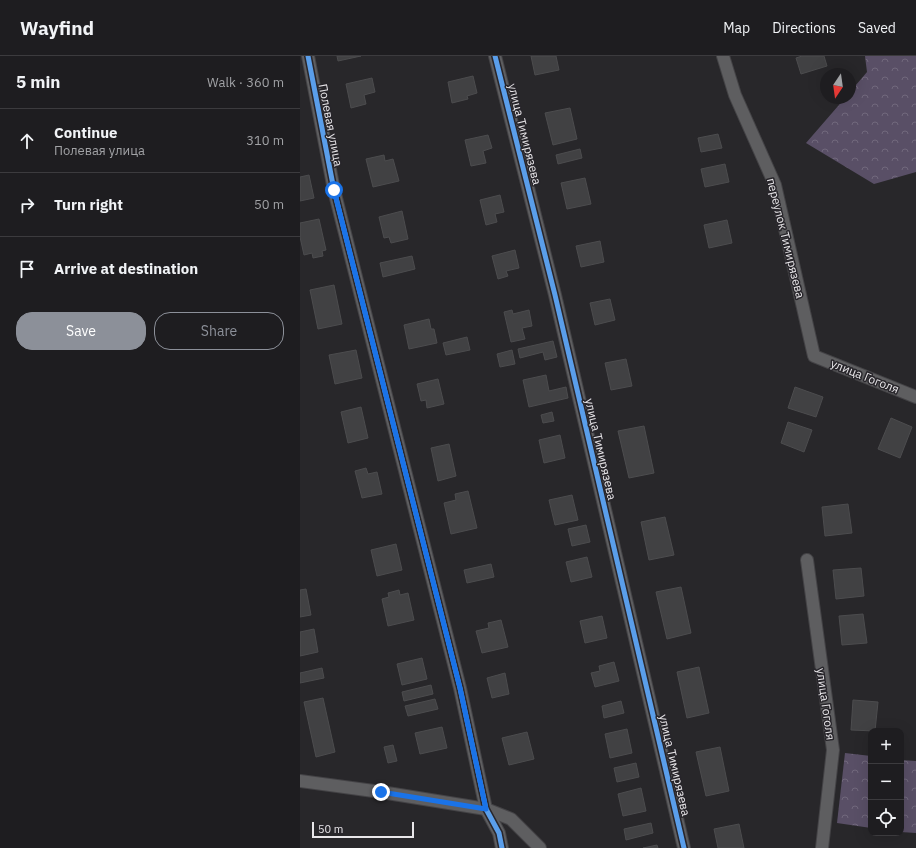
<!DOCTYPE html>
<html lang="en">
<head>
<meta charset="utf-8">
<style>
	body { margin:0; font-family:"IBM Plex Sans",sans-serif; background:#262629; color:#f1f3f6 }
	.controls { position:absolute; right:12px; bottom:12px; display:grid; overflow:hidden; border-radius:8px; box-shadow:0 4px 16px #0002 }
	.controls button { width:36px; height:36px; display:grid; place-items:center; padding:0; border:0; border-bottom:1px solid #3c3b3e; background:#1e1d20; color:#f1f3f6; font:20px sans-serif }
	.compass { position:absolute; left:520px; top:12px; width:36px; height:36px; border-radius:50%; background:#1e1d20; box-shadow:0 4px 16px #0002; rotate:193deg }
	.scale { position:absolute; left:12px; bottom:10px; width:102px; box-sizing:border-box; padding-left:4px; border:2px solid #e8e6e9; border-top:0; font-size:11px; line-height:14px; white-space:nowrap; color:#e8e6e9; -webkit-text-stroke:3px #28262b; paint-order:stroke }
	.stop { position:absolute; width:12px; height:12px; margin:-9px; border:3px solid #1a73e8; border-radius:50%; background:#fff }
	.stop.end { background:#1a73e8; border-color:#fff; box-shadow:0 1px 4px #0008 }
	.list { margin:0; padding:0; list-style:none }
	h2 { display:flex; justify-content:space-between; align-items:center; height:52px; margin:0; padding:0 16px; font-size:17px }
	h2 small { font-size:13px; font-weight:400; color:#a1a2a5 }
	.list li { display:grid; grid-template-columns:26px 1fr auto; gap:12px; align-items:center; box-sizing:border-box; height:64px; padding:0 16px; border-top:1px solid #3c3b3e }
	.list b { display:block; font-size:15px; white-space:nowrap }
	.list p { margin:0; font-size:13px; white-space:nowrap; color:#a1a2a5 }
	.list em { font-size:13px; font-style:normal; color:#a1a2a5 }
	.actions { display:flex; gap:8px; padding:12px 16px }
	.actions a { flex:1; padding:9px 0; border:1px solid #8c9099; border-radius:16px; text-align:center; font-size:14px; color:#8c9099 }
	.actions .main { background:#8c9099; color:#fff }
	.icon { flex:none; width:22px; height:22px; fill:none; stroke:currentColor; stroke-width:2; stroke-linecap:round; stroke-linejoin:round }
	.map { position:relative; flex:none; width:616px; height:792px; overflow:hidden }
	header { display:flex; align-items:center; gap:24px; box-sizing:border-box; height:56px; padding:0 20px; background:#1e1d20; border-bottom:1px solid #3c3b3e }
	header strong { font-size:19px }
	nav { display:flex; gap:22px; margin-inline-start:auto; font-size:14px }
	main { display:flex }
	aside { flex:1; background:#1e1d20 }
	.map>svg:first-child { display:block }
</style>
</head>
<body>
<header>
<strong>Wayfind</strong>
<nav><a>Map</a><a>Directions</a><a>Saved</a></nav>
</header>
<main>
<aside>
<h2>5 min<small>Walk · 360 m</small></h2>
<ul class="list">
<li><svg class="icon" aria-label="ahead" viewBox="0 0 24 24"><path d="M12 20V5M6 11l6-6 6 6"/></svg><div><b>Continue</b><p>Полевая улица</p></div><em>310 m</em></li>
<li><svg class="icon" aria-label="right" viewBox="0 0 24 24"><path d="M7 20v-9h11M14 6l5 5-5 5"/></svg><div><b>Turn right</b></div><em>50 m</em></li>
<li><svg class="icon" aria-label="arrive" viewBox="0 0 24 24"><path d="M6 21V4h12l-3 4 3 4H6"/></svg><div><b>Arrive at destination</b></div></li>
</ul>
<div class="actions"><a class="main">Save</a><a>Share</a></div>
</aside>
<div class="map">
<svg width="616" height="792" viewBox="0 0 616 792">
	<defs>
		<pattern id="forest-crowns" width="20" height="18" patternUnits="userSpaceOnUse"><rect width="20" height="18" fill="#594f66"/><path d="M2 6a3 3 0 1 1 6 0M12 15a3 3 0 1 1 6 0" fill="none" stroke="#71687c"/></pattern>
	</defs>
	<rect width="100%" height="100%" fill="#28272a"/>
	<g fill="url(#forest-crowns)">
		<polygon points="565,0 616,0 616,116 574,128 506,87 545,42 550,42 550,36 567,16"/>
		<polygon points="545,697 571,700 571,772 537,767"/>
		<polygon points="601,704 616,705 616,777 601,776"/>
	</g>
	<g fill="#414143" stroke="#4c4c4e">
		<polygon points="37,0 61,0 38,5"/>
		<polygon points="231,0 256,0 259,14 235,19"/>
		<polygon points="502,0 524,0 527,10 501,18 496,2"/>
		<polygon points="173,20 177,37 167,40 168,43 152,47 148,26"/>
		<polygon points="72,22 75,36 64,39 66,48 51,52 46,28"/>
		<polygon points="270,52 277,83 253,89 245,57"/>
		<polygon points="418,78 422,92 401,96 398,82"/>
		<polygon points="188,79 192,92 183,95 186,107 171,110 165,84"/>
		<polygon points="280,93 282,102 258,108 256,99"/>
		<polygon points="84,99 85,105 93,103 99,125 73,131 66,103"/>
		<polygon points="425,108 429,126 405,131 401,113"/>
		<polygon points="9,119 14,142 0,145 0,121"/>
		<polygon points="285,122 291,148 267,153 261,127"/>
		<polygon points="200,139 204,156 195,158 197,166 186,169 180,144"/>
		<polygon points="102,155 108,183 91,187 89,181 84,182 79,161"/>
		<polygon points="19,163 26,194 22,195 23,200 13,202 12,197 4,199 0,181 0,167"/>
		<polygon points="427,164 432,187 409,192 404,169"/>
		<polygon points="300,185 304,206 281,211 276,190"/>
		<polygon points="215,194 219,212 206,215 208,220 198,223 192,200"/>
		<polygon points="112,200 115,213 83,221 80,207"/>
		<polygon points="34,229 42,268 18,273 10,234"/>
		<polygon points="310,243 315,264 295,269 290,247"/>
		<polygon points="212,254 213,258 229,254 232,270 222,272 225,283 211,286 204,256"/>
		<polygon points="129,263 131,273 134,273 137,287 109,293 104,269"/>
		<polygon points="167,281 170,294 146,299 143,287"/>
		<polygon points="253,285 257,301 245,304 243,296 220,302 218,293"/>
		<polygon points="56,294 62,322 35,328 29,299"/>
		<polygon points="212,294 215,308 200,311 197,298"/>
		<polygon points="326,303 332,330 311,334 305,307"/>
		<polygon points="246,319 249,335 266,331 268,342 229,351 223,324"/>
		<polygon points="138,323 144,348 127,352 126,344 121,345 117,328"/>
		<polygon points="495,331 523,341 516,361 488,352"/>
		<polygon points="61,351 68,382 48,387 41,356"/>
		<polygon points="252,356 254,365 243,367 241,359"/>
		<polygon points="591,362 612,371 600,402 578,393"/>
		<polygon points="488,366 512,374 504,396 481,387"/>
		<polygon points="344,370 354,417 329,422 318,375"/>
		<polygon points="260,379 265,402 244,407 239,384"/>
		<polygon points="149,388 156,420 138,425 131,392"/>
		<polygon points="66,412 68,418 77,416 82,438 62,442 55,415"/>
		<polygon points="168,435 177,472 151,478 144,447 156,444 155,438"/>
		<polygon points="272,439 278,464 255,469 249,444"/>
		<polygon points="548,448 552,477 525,480 522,451"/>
		<polygon points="365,461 374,499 349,504 341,466"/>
		<polygon points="286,469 290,486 272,490 268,473"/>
		<polygon points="96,488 102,514 77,520 71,494"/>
		<polygon points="287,501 292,521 271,526 266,506"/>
		<polygon points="191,508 194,521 167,527 164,514"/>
		<polygon points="561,512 564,540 536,543 533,514"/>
		<polygon points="381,531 391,577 367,583 356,536"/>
		<polygon points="6,533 11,559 0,561 0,534"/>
		<polygon points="99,534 100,539 108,537 114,564 88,570 82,543 89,541 88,537"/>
		<polygon points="563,558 567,587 542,589 539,560"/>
		<polygon points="302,560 307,582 285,587 280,565"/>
		<polygon points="201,564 208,591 182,597 176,575 189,572 188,567"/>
		<polygon points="14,573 18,596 0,600 0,576"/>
		<polygon points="122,602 127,623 102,629 97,608"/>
		<polygon points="314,606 319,625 295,631 291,617 300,615 299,610"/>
		<polygon points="399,611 409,657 387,662 377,616"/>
		<polygon points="22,612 24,622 0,627 0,617"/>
		<polygon points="205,617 209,638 192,642 187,622"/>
		<polygon points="131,629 133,638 104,645 102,636"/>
		<polygon points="23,642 35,696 16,701 4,646"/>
		<polygon points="135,643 138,653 108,660 105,650"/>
		<polygon points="553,644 578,646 575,675 551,674"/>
		<polygon points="321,645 324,657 304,662 302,650"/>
		<polygon points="142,671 147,692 120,698 115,677"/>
		<polygon points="327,673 332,697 310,702 305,678"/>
		<polygon points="227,676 234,703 209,709 202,682"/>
		<polygon points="93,689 97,705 88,707 84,691"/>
		<polygon points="420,691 429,735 406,740 396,696"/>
		<polygon points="336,707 339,721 317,726 314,712"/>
		<polygon points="341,732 346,755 323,760 318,738"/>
		<polygon points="351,767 353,777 326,784 324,773"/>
		<polygon points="439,768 444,792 418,792 414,773"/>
		<polygon points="357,789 358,792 343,792"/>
	</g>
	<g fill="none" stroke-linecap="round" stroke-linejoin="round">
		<defs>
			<g id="street">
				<polyline points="8,0 34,134 160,632 186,753 199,777 202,792"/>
				<polyline points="195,0 255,239 384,792"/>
				<polyline points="423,0 435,39 475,129 514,300 616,341"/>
				<polyline points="507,504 533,694 522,792"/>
				<polyline points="0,725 81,736 186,753 211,763 240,792"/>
			</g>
		</defs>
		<use href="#street" stroke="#444346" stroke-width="14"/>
		<use href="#street" stroke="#5e5e60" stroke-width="12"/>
		<defs>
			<g id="cycleway">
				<polyline points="8,0 34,134 160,632 186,753 199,777 202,792"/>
				<polyline points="195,0 255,239 384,792"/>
			</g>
		</defs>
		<use href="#cycleway" stroke="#28262b" stroke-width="8"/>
		<use href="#cycleway" stroke="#5a9eea" stroke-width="5"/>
	</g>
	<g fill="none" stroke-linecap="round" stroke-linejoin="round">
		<polyline stroke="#1a73e8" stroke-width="5" points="34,134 160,632 186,753 81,736"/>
	</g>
	<g text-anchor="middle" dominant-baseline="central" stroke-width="3" stroke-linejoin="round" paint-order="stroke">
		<g font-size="12" fill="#e8e6e9" stroke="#28262b">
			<text transform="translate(31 69) rotate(79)">Полевая улица</text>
			<text transform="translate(225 78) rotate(76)">улица Тимирязева</text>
			<text transform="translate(486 182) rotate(76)">переулок Тимирязева</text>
			<text transform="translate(565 320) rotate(22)">улица Гоголя</text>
			<text transform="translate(301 393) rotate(77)">улица Тимирязева</text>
			<text transform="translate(526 648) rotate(82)">улица Гоголя</text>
			<text transform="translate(375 709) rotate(77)">улица Тимирязева</text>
		</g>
	</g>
</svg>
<div class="controls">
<button>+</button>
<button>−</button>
<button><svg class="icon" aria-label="locate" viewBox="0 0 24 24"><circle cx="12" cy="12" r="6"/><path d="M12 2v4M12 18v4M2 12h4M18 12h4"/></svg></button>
</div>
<svg class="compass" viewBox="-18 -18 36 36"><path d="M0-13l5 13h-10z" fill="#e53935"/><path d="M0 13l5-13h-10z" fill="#a1a2a5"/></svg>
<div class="scale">50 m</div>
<div class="stop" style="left:34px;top:134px"></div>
<div class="stop end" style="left:81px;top:736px"></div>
</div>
</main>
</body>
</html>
